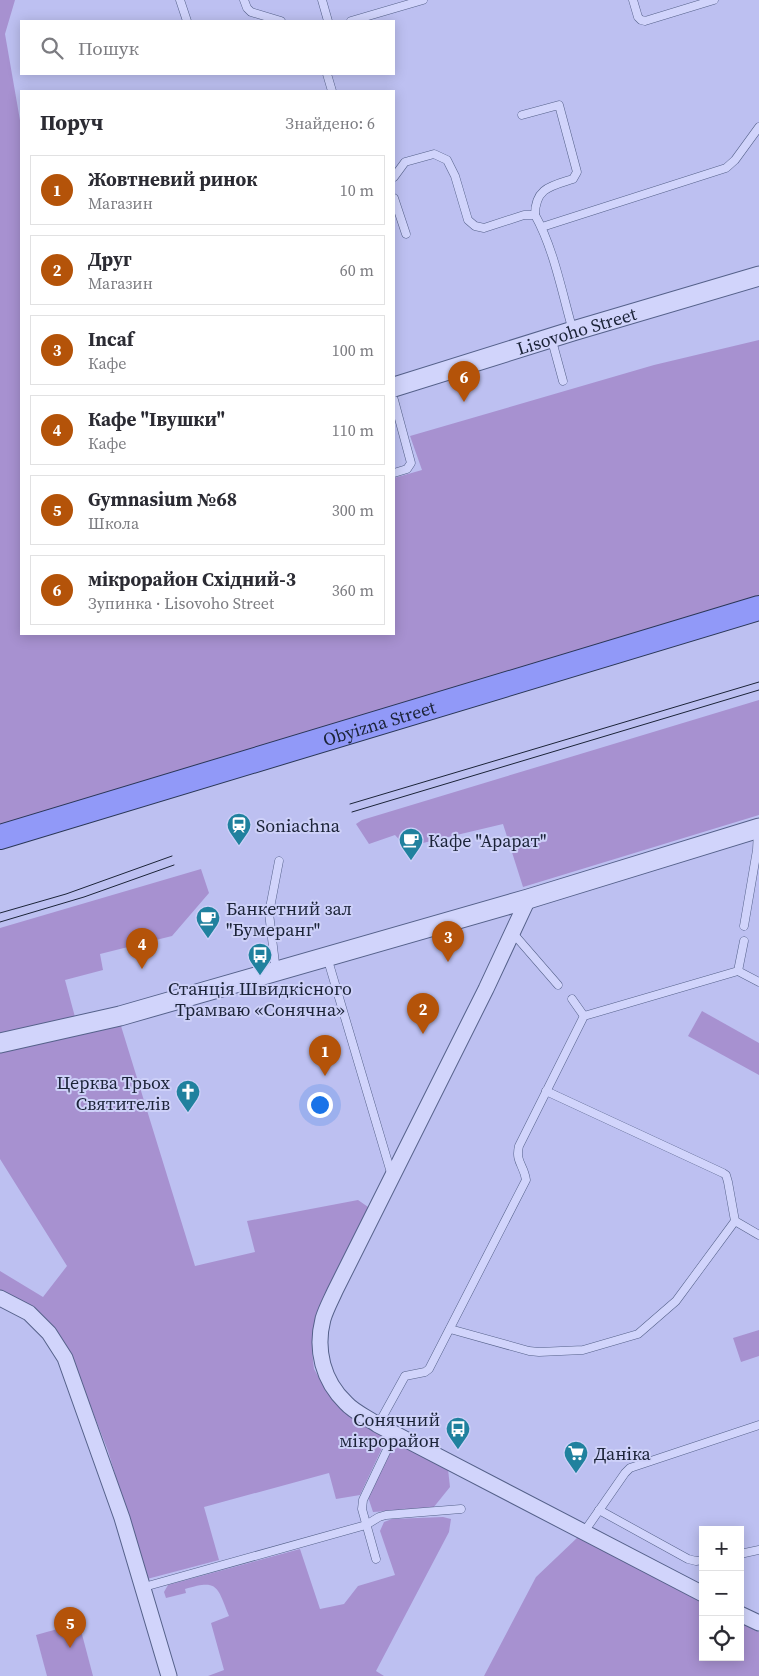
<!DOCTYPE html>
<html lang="uk">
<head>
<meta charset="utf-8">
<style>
	body { margin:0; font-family:"Source Serif 4",serif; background:#f2f2f3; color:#2b2b33 }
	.controls { position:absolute; right:15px; bottom:15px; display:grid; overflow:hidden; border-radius:0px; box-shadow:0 2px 12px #0003 }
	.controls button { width:45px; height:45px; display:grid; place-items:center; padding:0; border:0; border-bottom:1px solid #e1e1e2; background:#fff; color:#2b2b33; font:25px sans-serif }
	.you { position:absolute; left:319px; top:1104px; width:18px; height:18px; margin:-12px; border:4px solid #fff; border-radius:50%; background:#1a73e8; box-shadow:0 0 0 8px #1a73e833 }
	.badge { display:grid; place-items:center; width:32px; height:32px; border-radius:50%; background:#b45309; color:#fff; font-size:16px; font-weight:700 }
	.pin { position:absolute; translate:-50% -41px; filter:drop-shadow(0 1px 2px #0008) }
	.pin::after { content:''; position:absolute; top:26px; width:18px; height:15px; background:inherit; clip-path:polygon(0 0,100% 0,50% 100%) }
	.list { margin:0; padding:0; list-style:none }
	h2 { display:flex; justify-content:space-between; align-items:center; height:65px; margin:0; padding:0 20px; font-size:21px }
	h2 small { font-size:16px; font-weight:400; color:#7c7c81 }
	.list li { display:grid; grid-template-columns:32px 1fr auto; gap:15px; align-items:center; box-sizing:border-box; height:70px; margin:0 10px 10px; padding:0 10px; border:1px solid #e1e1e2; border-radius:0px }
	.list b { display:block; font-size:19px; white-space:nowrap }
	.list p { margin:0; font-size:16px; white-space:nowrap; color:#7c7c81 }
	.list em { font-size:16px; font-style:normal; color:#7c7c81 }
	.icon { flex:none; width:28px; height:28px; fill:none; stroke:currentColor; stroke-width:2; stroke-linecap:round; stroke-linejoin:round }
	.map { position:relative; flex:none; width:759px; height:1676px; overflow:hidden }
	.search { position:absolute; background:#fff; box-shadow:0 2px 12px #0003; left:20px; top:20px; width:375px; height:55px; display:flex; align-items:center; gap:12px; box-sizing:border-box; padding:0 18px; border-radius:0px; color:#7c7c81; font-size:19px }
	.panel { position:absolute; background:#fff; box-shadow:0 2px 12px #0003; left:20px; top:90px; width:375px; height:545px; border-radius:0px }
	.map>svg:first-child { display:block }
</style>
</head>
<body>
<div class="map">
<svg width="759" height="1676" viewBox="0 0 759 1676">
	<rect width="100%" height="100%" fill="#bdc0f1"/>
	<g fill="#a791d0">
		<polygon points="0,0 15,0 5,34 21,126 21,634 394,634 394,478 422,470 410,436 654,365 759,340 759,608 0,837"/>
		<polygon points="759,700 759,815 523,887 503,824 406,847 395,835 369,844 356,824 362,820"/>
		<polygon points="201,869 209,893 172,936 100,954 103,970 65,980 75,1017 0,1033 0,928"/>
		<polygon points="702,1011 759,1043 759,1075 688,1036"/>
		<polygon points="121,1026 195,1266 255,1252 247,1221 358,1200 371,1209 316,1318 312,1351 314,1369 322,1383 342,1410 384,1436 384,1444 360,1495 336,1499 329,1473 204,1507 219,1560 147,1579 108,1451 71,1356 32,1308 0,1290 0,1271 43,1297 67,1266 0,1159 0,1053"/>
		<polygon points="759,1330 759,1356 741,1362 733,1338"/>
		<polygon points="397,1443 448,1469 450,1487 433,1508 373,1512 368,1497 393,1447"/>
		<path d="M443,1517L451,1519L449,1532L376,1671L384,1676H208L224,1670L211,1623L229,1616C217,1586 218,1579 185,1589L186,1593L166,1598L164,1592L168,1585L300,1549L320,1609L344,1604L358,1586L395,1575L380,1531L384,1522L392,1519Z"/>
		<polygon points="578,1537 703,1603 703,1657 740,1657 740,1622 759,1632 759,1676 484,1676 536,1577"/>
		<polygon points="79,1623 93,1676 47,1676 36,1635"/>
	</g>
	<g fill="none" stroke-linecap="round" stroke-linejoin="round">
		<defs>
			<g id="service">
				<polyline points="180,0 187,21"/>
				<polyline points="244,0 247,8 251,12 281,21"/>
				<polyline points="322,0 328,21"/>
				<polyline points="633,0 638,17 641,20 645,21 714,0"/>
				<polyline points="351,21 423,0"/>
				<polyline points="327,74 332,91"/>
				<path d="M522,115L559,105L577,172L573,179C551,186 535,188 535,215"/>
				<path d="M394,177L405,162L434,154L447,160L455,176L468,220L475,226L484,228L524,215H535C554,249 562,293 573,331"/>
				<polyline points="394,198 406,234"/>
				<polyline points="542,227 726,168 735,160 759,127"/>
				<polyline points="551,337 563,381"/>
				<polyline points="394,400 411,463 407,469 394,473"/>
				<polyline points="744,926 757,850 758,830"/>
				<polyline points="512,932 558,985"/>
				<polyline points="327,957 392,1176"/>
				<polyline points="738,971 744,941"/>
				<polyline points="276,972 269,913 279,861"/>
				<polyline points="572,999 584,1016"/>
				<polyline points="546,1091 723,1173 726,1175 728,1182 735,1221 759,1235"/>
				<polyline points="450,1329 529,1351 539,1352 583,1350 638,1334 676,1301 735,1221"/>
				<path d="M378,1425L405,1376L425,1372L429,1369L526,1180C524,1165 515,1162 519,1146L584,1016L738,971L759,982"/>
				<polyline points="599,1510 688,1559 696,1561 703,1560"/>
				<polyline points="584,1532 625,1473 630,1468 759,1425"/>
				<polyline points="740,1554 759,1550"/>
				<polyline points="376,1559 362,1509 363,1500 395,1433"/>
				<polyline points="144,1587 366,1525 379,1517 386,1515 461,1509"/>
			</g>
			<g id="minor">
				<path d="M528,899L486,989L335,1291C331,1300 326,1309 323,1319C315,1350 323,1381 346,1403C354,1412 368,1418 378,1425L703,1594"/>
				<polyline points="0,1298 29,1313 49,1333 65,1358 122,1518 169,1676"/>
				<polyline points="740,1614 759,1623"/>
			</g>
			<g id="tertiary">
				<path id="s1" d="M394,387L573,331L759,276"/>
				<polyline points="0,1043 120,1016 528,899 759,828"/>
			</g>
			<g id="primary">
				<path id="s2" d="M0,837L759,608"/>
			</g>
		</defs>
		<use href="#service" stroke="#55618a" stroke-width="9"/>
		<use href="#minor" stroke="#55618a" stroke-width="17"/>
		<use href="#tertiary" stroke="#55618a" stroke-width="21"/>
		<use href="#primary" stroke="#2a3757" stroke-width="26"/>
		<use href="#service" stroke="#d1d4fb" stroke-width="8"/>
		<use href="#minor" stroke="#d1d4fb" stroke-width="15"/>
		<use href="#tertiary" stroke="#d1d4fb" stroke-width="19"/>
		<use href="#primary" stroke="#9199f8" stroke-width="24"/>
		<g stroke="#1b2338" stroke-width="1">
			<polyline points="350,804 759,682"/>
			<polyline points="352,812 759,690"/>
			<polyline points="0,913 66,894 172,856"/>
			<polyline points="0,922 84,897 174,865"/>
		</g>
	</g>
	<defs>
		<symbol id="station-pin" viewBox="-11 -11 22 30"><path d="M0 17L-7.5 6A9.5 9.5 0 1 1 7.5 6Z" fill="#20819e" stroke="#cdd0f8"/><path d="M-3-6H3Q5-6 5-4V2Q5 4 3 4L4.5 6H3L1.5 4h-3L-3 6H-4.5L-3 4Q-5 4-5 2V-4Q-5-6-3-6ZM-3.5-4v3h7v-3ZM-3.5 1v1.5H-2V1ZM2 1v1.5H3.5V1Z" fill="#fff"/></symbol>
		<symbol id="cafe-pin" viewBox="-11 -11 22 30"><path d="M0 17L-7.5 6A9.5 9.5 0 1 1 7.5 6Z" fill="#20819e" stroke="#cdd0f8"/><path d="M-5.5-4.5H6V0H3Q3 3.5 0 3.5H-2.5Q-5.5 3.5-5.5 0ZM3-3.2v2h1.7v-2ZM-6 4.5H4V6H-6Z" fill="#fff"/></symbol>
		<symbol id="bus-pin" viewBox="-11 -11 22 30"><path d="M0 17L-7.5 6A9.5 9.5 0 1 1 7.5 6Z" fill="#20819e" stroke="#cdd0f8"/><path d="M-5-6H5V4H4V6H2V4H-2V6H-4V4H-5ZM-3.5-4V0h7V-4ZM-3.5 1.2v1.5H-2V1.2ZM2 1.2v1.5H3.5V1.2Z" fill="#fff"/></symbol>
		<symbol id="church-pin" viewBox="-11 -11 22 30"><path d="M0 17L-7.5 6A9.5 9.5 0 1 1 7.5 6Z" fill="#20819e" stroke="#cdd0f8"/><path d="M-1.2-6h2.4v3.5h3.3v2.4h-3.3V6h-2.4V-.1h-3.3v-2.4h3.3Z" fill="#fff"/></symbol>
		<symbol id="supermarket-pin" viewBox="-11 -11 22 30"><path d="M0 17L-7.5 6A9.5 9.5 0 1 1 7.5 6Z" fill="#20819e" stroke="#cdd0f8"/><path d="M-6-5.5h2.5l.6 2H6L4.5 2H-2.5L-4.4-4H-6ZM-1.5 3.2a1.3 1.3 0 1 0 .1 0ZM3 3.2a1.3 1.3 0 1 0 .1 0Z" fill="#fff"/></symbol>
	</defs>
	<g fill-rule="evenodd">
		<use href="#station-pin" x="225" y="811" width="28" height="38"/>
		<use href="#cafe-pin" x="397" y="826" width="28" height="38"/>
		<use href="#cafe-pin" x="194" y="904" width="28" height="38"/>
		<use href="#bus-pin" x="246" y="941" width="28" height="38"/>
		<use href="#church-pin" x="174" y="1078" width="28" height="38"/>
		<use href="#bus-pin" x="444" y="1415" width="28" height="38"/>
		<use href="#supermarket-pin" x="562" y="1439" width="28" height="38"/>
	</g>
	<g text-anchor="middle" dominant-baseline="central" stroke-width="4" stroke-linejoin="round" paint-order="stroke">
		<g font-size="18" fill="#1b2338" stroke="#cdd0f8">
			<text stroke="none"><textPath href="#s1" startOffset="191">Lisovoho Street</textPath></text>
			<text stroke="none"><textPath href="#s2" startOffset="396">Obyizna Street</textPath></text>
		</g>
		<g font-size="18" fill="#1b2338" stroke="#cdd0f8" text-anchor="start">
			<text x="256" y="825">Soniachna</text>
			<text x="428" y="840">Кафе "Арарат"</text>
			<text x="226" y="908">Банкетний зал<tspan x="226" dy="21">"Бумеранг"</tspan></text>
			<text x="260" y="988" text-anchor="middle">Станцiя Швидкiсного<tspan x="260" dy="21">Трамваю «Сонячна»</tspan></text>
			<text x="170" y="1082" text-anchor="end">Церква Трьох<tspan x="170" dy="21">Святителів</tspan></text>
			<text x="440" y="1419" text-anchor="end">Сонячний<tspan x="440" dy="21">мікрорайон</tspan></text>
			<text x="594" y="1453">Даніка</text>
		</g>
	</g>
</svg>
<div class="controls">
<button>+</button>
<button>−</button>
<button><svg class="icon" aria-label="locate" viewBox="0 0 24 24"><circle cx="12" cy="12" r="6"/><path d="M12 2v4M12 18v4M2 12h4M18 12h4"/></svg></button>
</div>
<div class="you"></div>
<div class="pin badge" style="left:325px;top:1076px">1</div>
<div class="pin badge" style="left:423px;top:1034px">2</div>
<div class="pin badge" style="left:448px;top:962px">3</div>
<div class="pin badge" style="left:142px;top:969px">4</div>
<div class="pin badge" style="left:70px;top:1648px">5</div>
<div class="pin badge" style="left:464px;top:402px">6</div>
<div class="search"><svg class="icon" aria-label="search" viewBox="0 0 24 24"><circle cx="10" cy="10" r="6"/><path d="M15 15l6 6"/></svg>Пошук</div>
<section class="panel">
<h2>Поруч<small>Знайдено: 6</small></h2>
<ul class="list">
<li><span class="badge">1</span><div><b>Жовтневий ринок</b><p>Магазин</p></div><em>10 m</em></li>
<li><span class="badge">2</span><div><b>Друг</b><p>Магазин</p></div><em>60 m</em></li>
<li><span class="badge">3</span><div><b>Incaf</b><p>Кафе</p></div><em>100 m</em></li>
<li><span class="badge">4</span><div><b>Кафе &quot;Івушки&quot;</b><p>Кафе</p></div><em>110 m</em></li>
<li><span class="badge">5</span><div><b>Gymnasium №68</b><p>Школа</p></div><em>300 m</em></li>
<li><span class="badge">6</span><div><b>мікрорайон Східний-3</b><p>Зупинка · Lisovoho Street</p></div><em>360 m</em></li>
</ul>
</section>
</div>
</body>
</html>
